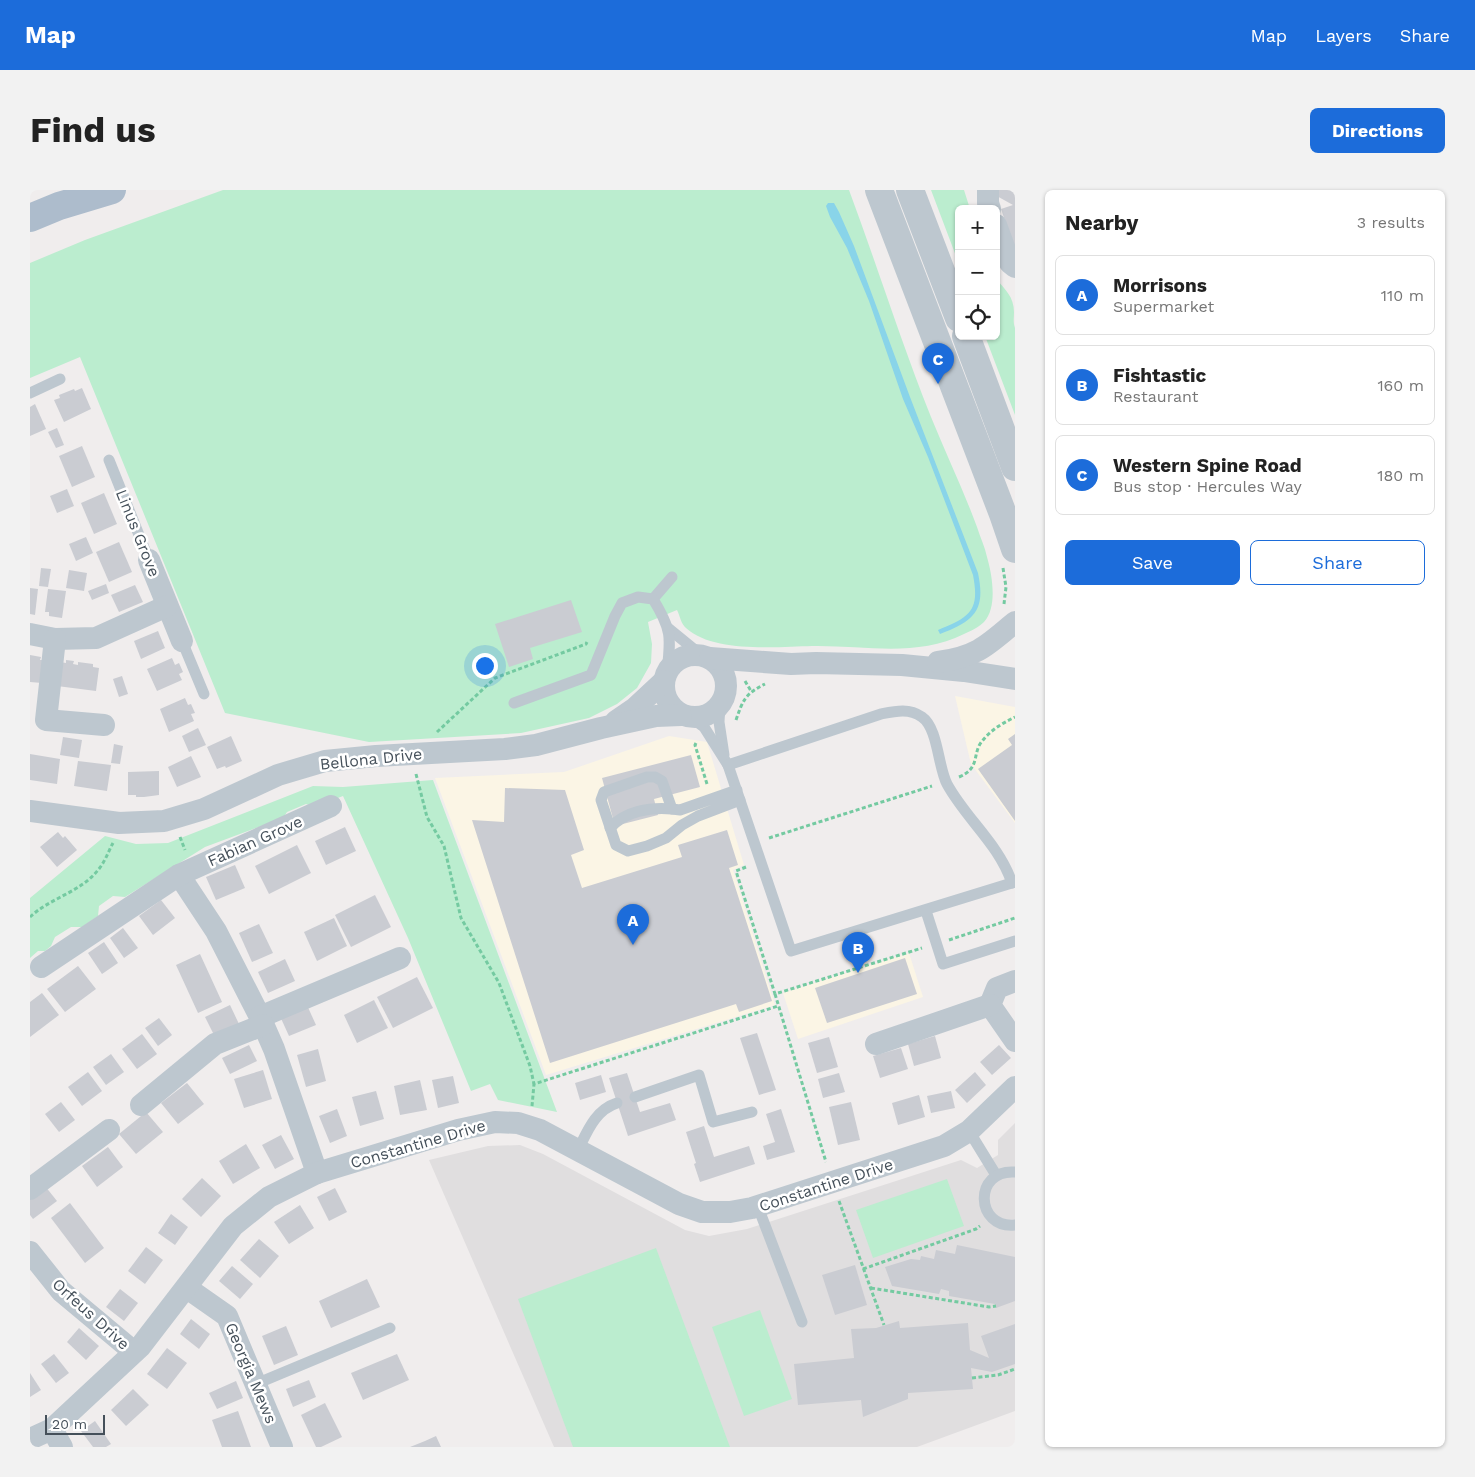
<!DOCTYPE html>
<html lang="en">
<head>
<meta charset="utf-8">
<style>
	body { margin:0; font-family:"Work Sans",sans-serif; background:#f2f2f2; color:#222 }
	.controls { position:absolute; right:15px; top:15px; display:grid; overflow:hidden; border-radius:8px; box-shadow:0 1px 4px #0004 }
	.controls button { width:45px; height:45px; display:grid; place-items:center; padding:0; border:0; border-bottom:1px solid #e0e0e0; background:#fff; color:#222; font:25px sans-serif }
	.scale { position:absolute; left:15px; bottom:12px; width:60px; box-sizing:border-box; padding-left:5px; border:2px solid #45505a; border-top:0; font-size:14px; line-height:18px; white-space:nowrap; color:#45505a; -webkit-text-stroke:4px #fff; paint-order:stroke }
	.you { position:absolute; left:454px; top:475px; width:18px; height:18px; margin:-12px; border:4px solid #fff; border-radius:50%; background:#1a73e8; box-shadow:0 0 0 8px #1a73e833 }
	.badge { display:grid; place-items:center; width:32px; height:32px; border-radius:50%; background:#1c6cda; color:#fff; font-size:16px; font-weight:700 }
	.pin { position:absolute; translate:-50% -41px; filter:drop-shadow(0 1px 2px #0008) }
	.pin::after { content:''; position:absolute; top:26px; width:18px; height:15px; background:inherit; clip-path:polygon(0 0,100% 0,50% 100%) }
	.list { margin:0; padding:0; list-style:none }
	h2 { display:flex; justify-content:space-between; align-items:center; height:65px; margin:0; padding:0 20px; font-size:21px }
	h2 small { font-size:16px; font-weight:400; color:#767676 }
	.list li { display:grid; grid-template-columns:32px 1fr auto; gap:15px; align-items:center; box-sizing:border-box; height:80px; margin:0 10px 10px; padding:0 10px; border:1px solid #e0e0e0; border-radius:8px }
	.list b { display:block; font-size:19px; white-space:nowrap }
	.list p { margin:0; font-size:16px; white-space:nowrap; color:#767676 }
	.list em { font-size:16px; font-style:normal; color:#767676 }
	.actions { display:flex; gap:10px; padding:15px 20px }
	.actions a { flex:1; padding:11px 0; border:1px solid #1c6cda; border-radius:8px; text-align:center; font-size:18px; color:#1c6cda }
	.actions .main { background:#1c6cda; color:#fff }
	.icon { flex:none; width:28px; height:28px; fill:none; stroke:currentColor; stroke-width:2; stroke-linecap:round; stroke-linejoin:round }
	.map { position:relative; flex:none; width:985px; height:1257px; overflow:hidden; border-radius:8px }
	header { display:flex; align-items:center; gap:30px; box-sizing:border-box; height:70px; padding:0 25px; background:#1c6cda; color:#fff }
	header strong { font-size:24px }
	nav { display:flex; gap:28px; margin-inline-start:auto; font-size:18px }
	.intro { display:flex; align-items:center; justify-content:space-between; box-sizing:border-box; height:120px; padding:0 30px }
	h1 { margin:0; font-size:35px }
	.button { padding:12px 22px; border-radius:8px; background:#1c6cda; color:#fff; font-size:18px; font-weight:700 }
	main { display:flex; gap:30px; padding:0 30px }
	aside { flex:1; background:#fff; border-radius:8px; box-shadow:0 1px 4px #0004 }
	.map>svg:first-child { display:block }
</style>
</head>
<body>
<header>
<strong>Map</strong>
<nav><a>Map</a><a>Layers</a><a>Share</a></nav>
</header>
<div class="intro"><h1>Find us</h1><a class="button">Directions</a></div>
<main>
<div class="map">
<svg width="985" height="1257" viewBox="0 0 985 1257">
	<rect width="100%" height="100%" fill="#f0eded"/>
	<g fill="#fbf5e5">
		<polygon points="925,506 985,517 985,633 941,574"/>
		<polygon points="639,546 677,552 714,675 703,680 745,815 516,885 405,588 534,582"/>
		<polygon points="879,763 893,807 768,849 753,803"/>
	</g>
	<polygon fill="#e0dedf" points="985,933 985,1221 887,1257 524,1257 399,970 458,956 490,955 513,964 655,1040 679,1046 717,1039 931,970 947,978 968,965 968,950"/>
	<g fill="#bbedcf">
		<path d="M193,0H819C847,75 871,152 901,227C916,264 933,299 947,337C950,347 955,357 957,367C962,384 968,417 954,432C949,437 941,441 934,444C886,468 834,455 782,456C747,457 683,463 656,438C651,434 650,426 647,420L618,432L622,454L621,473L607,498L587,514L559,528L491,543L339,552L195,523L50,167L0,188V73L55,50Z"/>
		<polygon points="901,0 934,0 940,19 929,19 929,74"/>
		<path d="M966,89C975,99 984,107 984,122C984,128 983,132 985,138V225L955,146H966Z"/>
		<polygon points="403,590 527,922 468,910 460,894 441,901 378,748 313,606 285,617 276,614 257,622 253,628 175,657 95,707 83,706 69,716 68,726 52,737 41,737 25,747 21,756 15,761 8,761 0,768 0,708 75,646 106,654 138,653 283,596 313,597"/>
		<polygon points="917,989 934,1036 843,1068 826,1020"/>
		<polygon points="626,1058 700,1257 543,1257 488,1109"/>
		<polygon points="730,1120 762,1209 714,1226 682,1137"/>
	</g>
	<path fill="#89d4e9" d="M798,13H804L809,22L824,56L880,207L948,383C956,421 944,431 910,444L908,440C940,427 950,421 943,385L898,267L873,209L839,111L817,58L800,27L796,16Z"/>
	<g fill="#caccd2">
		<polygon points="968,0 985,0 985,60 971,19 983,15 965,5"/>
		<polygon points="52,198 61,219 34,232 24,210 30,208 29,205 44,199 45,201"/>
		<polygon points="5,214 16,239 0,246 0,217"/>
		<polygon points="27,238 34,255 26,258 18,242"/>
		<polygon points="52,256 65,287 42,297 29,266"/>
		<polygon points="37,299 44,316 27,323 20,306"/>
		<polygon points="74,303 87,334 64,344 51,313"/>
		<polygon points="56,347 63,363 46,371 39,354"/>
		<polygon points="89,352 102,382 79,392 66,362"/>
		<polygon points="11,378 21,379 18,397 9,396"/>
		<polygon points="39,380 57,383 54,401 36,398"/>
		<polygon points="76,394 79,403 62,410 58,401"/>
		<polygon points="105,395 113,412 89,422 81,405"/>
		<polygon points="0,398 8,399 5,425 0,424"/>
		<polygon points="18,399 36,401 32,428 19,426 19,422 15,422"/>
		<polygon points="541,410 552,442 500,458 503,469 479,477 465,434"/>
		<polygon points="128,441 135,458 111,469 104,451"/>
		<polygon points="0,465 11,467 10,470 16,470 12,493 0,492"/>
		<polygon points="142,468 145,475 149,473 153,482 149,484 152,490 127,501 117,479"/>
		<polygon points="36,470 44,471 43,474 48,475 48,472 63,474 63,477 69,478 66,501 27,496 30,472 36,473"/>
		<polygon points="92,486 98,504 89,507 83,489"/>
		<polygon points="155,508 158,515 161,514 165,523 161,524 164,531 139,542 130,519"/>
		<polygon points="168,538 176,555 159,562 152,546"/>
		<polygon points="985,544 985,631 948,579 982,555 978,549"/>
		<polygon points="201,546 212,571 196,578 195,576 187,579 177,557"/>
		<polygon points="33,547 52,550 49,568 30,565"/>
		<polygon points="84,554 93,556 90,574 81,573"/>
		<polygon points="0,564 30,569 27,594 0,590"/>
		<polygon points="661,565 670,597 624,609 628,625 585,636 572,588"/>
		<polygon points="161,566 171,587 147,597 138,577"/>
		<polygon points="48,571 81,575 77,601 44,596"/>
		<polygon points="129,581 129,605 114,607 106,607 106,605 98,605 98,582"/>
		<polygon points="475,598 535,600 554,660 541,665 552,698 652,667 648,655 697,640 708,675 699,678 742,811 709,822 706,814 520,873 442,630 474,632"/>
		<polygon points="315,637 326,661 296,675 285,651"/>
		<polygon points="28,642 33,648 35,646 47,660 27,677 10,657"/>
		<polygon points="267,655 281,683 239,704 225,676"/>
		<polygon points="205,675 215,698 186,710 176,687"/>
		<polygon points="345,705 361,737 321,757 305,725"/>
		<polygon points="131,710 145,728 123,745 109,726"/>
		<polygon points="304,728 317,756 287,771 274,742"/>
		<polygon points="229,734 243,763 222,772 209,743"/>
		<polygon points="93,738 108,758 94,768 80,748"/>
		<polygon points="74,752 88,773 72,784 58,763"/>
		<polygon points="170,764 192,812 168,823 146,775"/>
		<polygon points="875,768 887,804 797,833 785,798"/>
		<polygon points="255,769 265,791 238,803 228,782"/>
		<polygon points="48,776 66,799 35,822 17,799"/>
		<polygon points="387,787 403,818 363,838 347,807"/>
		<polygon points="12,803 29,825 0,847 0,812"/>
		<polygon points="344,810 358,838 327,853 314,825"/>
		<polygon points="276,813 286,835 259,846 249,824"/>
		<polygon points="200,815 209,834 184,845 175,827"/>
		<polygon points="129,828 142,845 128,856 115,838"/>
		<polygon points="727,843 746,900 729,905 710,848"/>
		<polygon points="112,844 127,864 107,879 92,859"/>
		<polygon points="905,846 911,868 884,876 878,854"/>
		<polygon points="799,847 808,877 787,883 778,853"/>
		<polygon points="219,855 227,871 200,884 192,868"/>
		<polygon points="969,855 981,868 962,885 950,872"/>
		<polygon points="871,858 878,879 850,888 843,866"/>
		<polygon points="288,859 296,891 276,897 267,865"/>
		<polygon points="81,864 94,882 76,895 63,877"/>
		<polygon points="233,880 242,909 214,918 204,889"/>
		<polygon points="58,882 72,901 52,916 38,897"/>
		<polygon points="945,882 956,895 937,913 925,900"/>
		<polygon points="597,883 610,922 640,913 646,930 598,946 579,888"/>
		<polygon points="809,883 815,902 793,908 788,889"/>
		<polygon points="571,885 576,902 550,910 545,893"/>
		<polygon points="423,886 429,913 408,918 402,890"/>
		<polygon points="390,890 397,920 370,925 364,896"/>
		<polygon points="157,893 174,914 148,934 131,913"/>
		<polygon points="346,901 354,929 330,936 322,907"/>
		<polygon points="921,901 925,918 901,923 897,906"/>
		<polygon points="889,905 895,927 868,935 862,913"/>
		<polygon points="31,912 45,930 29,942 15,924"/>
		<polygon points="821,912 830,950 808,955 799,917"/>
		<polygon points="307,919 317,946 300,953 289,926"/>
		<polygon points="751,919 765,962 737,970 733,956 745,952 736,924"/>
		<polygon points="116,922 133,942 106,964 89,944"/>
		<polygon points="674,936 684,967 719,956 725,974 670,992 664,974 666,973 656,942"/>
		<polygon points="251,945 264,969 245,979 232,955"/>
		<polygon points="216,954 230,978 203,994 189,971"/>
		<polygon points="78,957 93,977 67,997 52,976"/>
		<polygon points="172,988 191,1006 171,1027 152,1009"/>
		<polygon points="15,996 27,1011 3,1029 0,1025 0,1008"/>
		<polygon points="305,998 317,1022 299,1031 287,1007"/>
		<polygon points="40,1013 74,1058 55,1073 21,1028"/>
		<polygon points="270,1015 284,1038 259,1054 244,1032"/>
		<polygon points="141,1024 158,1037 145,1055 128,1043"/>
		<polygon points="229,1049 249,1066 230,1088 210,1070"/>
		<polygon points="927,1055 985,1067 985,1111 966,1118 965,1114 919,1106 919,1101 911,1099 909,1104 862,1096 855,1077 881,1069 890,1070 891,1066 904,1069 906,1060 925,1064"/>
		<polygon points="116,1057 133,1070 115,1094 98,1081"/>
		<polygon points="825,1075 837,1115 805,1125 792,1085"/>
		<polygon points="202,1076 223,1094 210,1109 189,1091"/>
		<polygon points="337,1089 350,1117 301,1138 289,1111"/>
		<polygon points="90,1099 108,1113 94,1131 76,1117"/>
		<polygon points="161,1129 180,1144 169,1159 150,1144"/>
		<polygon points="869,1131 870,1138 938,1133 940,1160 959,1168 951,1146 985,1134 985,1174 962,1182 941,1178 943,1199 878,1203 878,1209 833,1227 831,1210 768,1215 764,1174 824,1168 821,1139 846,1138"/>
		<polygon points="256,1136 268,1165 244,1175 232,1146"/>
		<polygon points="49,1138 69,1156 56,1170 37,1152"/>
		<polygon points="137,1158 157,1173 137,1199 117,1184"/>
		<polygon points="24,1164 39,1183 26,1193 11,1174"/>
		<polygon points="367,1164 379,1190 333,1210 321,1183"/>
		<polygon points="0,1183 11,1200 0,1207"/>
		<polygon points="279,1190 286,1207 263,1217 256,1199"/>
		<polygon points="206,1191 213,1208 187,1219 179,1203"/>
		<polygon points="103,1199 119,1215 96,1236 81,1220"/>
		<polygon points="295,1213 312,1247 291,1257 286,1257 271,1225"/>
		<polygon points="208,1221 221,1257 192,1257 182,1230"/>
		<polygon points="65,1231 81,1254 76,1257 63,1257 51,1241"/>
		<polygon points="406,1246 411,1257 380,1257 395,1251"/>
	</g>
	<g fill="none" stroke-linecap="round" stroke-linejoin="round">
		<g stroke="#74caa1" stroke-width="3" stroke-dasharray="4 2.5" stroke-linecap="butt">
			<polyline points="973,378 976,397 974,414"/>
			<polyline points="715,491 721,501"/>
			<path d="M706,530C713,510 715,504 735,494"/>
			<polyline points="407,542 465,488 556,454 557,452"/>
			<polyline points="666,553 665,555 677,594"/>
			<polyline points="386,584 397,627 414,656 431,728 469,793 500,876 504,894"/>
			<path d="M929,587C949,579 943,566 950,554C959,541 971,534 985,527"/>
			<polyline points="150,647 155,660"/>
			<polyline points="739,648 902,596"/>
			<polyline points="716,677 706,681 745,804 892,758"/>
			<path d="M0,727C20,708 51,702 68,680C75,672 78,662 83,653"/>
			<polyline points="919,750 985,728"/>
			<polyline points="745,804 796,972"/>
			<polyline points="502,916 504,894 748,816"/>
			<polyline points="809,1011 854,1135"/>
			<polyline points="833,1079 946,1039 950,1036"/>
			<polyline points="841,1098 959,1117 966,1116"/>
			<polyline points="942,1188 968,1185 985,1179"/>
		</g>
		<g stroke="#bdc7cf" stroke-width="11">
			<polyline points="0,203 30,189"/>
			<polyline points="79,270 119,370"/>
			<polyline points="623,409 642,387"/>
			<polyline points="638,438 671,465"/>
			<polyline points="152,451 174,504"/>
			<path d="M484,513L561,485L585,426L592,413L608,407L623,409C642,440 641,447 637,482"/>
			<polyline points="690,515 689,532 694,565"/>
			<polyline points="662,528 674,537 698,575 761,761 985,692"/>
			<path d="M698,575L851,524C866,521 879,518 892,527C908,538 908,577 917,594C936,629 969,654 982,693"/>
			<polyline points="707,600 650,620 642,619 632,591 625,587 617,587 574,602 571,610 586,655 598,661 617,656 636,648 652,635 668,626 710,610"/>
			<path d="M580,638C595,621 620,617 642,619"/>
			<polyline points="896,721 913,774 985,751"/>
			<polyline points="605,907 669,885 683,932 722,922"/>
			<polyline points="939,941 966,985"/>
			<path d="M548,960C557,942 565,920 587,913"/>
			<path d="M985,982C943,979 945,1039 985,1035"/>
			<polyline points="728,1017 772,1132"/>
			<polyline points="226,1194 360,1138"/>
		</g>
		<g stroke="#bdc7cf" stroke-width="22">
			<polyline points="958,0 958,13 960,19"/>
			<polyline points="966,35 980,73 985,77"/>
			<polyline points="119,370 152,451"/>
			<polyline points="0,444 25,449 66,448 137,416"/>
			<polyline points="25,449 16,530 74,535"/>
			<circle cx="665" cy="496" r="31"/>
			<polyline points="680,468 761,474 786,473 872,475 934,481 985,489"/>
			<path d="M908,472C946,467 957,456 985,432"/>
			<polyline points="586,531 605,518 634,491"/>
			<polyline points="0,621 89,633 134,631 174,619 248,585 295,571 346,566 475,559 506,555 571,538 626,526 651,525"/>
			<polyline points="149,685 186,741 230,827 244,859 287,983"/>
			<polyline points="11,777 149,685 301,616"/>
			<polyline points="985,791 967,798 960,815 985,851"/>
			<polyline points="230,827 370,768"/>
			<polyline points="846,854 960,815"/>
			<polyline points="111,915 185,854 233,835"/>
			<polyline points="0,999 79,940"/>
			<polyline points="0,1062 31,1101 104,1162"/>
			<polyline points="157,1098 197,1126 252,1257"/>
			<polyline points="22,1239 32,1257"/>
			<polyline points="0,1249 22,1239 110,1157 203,1036 239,1007 287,983 428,940 465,932 488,933 510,940 649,1014 672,1022 700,1022 722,1018 914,956 939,941 985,897"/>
		</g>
		<g stroke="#bdc7cf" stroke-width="28">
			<polyline points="849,0 973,324 985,359"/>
			<polyline points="880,0 929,128"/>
			<polyline points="936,146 985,277"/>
		</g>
		<polyline stroke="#adbccc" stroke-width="28" points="0,28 29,16 82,0"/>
	</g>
	<g text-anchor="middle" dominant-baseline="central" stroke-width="5" stroke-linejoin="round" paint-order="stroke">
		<g font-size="16" fill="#45505a" stroke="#fff">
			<text transform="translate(108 343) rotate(68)">Linus Grove</text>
			<text transform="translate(341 569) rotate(-6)">Bellona Drive</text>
			<text transform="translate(225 651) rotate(-24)">Fabian Grove</text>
			<text transform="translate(388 954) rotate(-16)">Constantine Drive</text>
			<text transform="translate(796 995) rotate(-18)">Constantine Drive</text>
			<text transform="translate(61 1124) rotate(42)">Orfeus Drive</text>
			<text transform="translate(221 1183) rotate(67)">Georgia Mews</text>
		</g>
	</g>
</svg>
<div class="controls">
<button>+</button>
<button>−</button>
<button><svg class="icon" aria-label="locate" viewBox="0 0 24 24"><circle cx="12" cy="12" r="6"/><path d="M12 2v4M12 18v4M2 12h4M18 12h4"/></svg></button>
</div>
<div class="scale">20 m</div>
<div class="you"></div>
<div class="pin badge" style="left:603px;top:755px">A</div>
<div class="pin badge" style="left:828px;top:783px">B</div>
<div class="pin badge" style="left:908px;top:194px">C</div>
</div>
<aside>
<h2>Nearby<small>3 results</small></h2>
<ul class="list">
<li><span class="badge">A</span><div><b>Morrisons</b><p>Supermarket</p></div><em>110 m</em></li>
<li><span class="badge">B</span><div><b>Fishtastic</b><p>Restaurant</p></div><em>160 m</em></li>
<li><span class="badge">C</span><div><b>Western Spine Road</b><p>Bus stop · Hercules Way</p></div><em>180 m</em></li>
</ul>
<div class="actions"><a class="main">Save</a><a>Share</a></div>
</aside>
</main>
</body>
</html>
